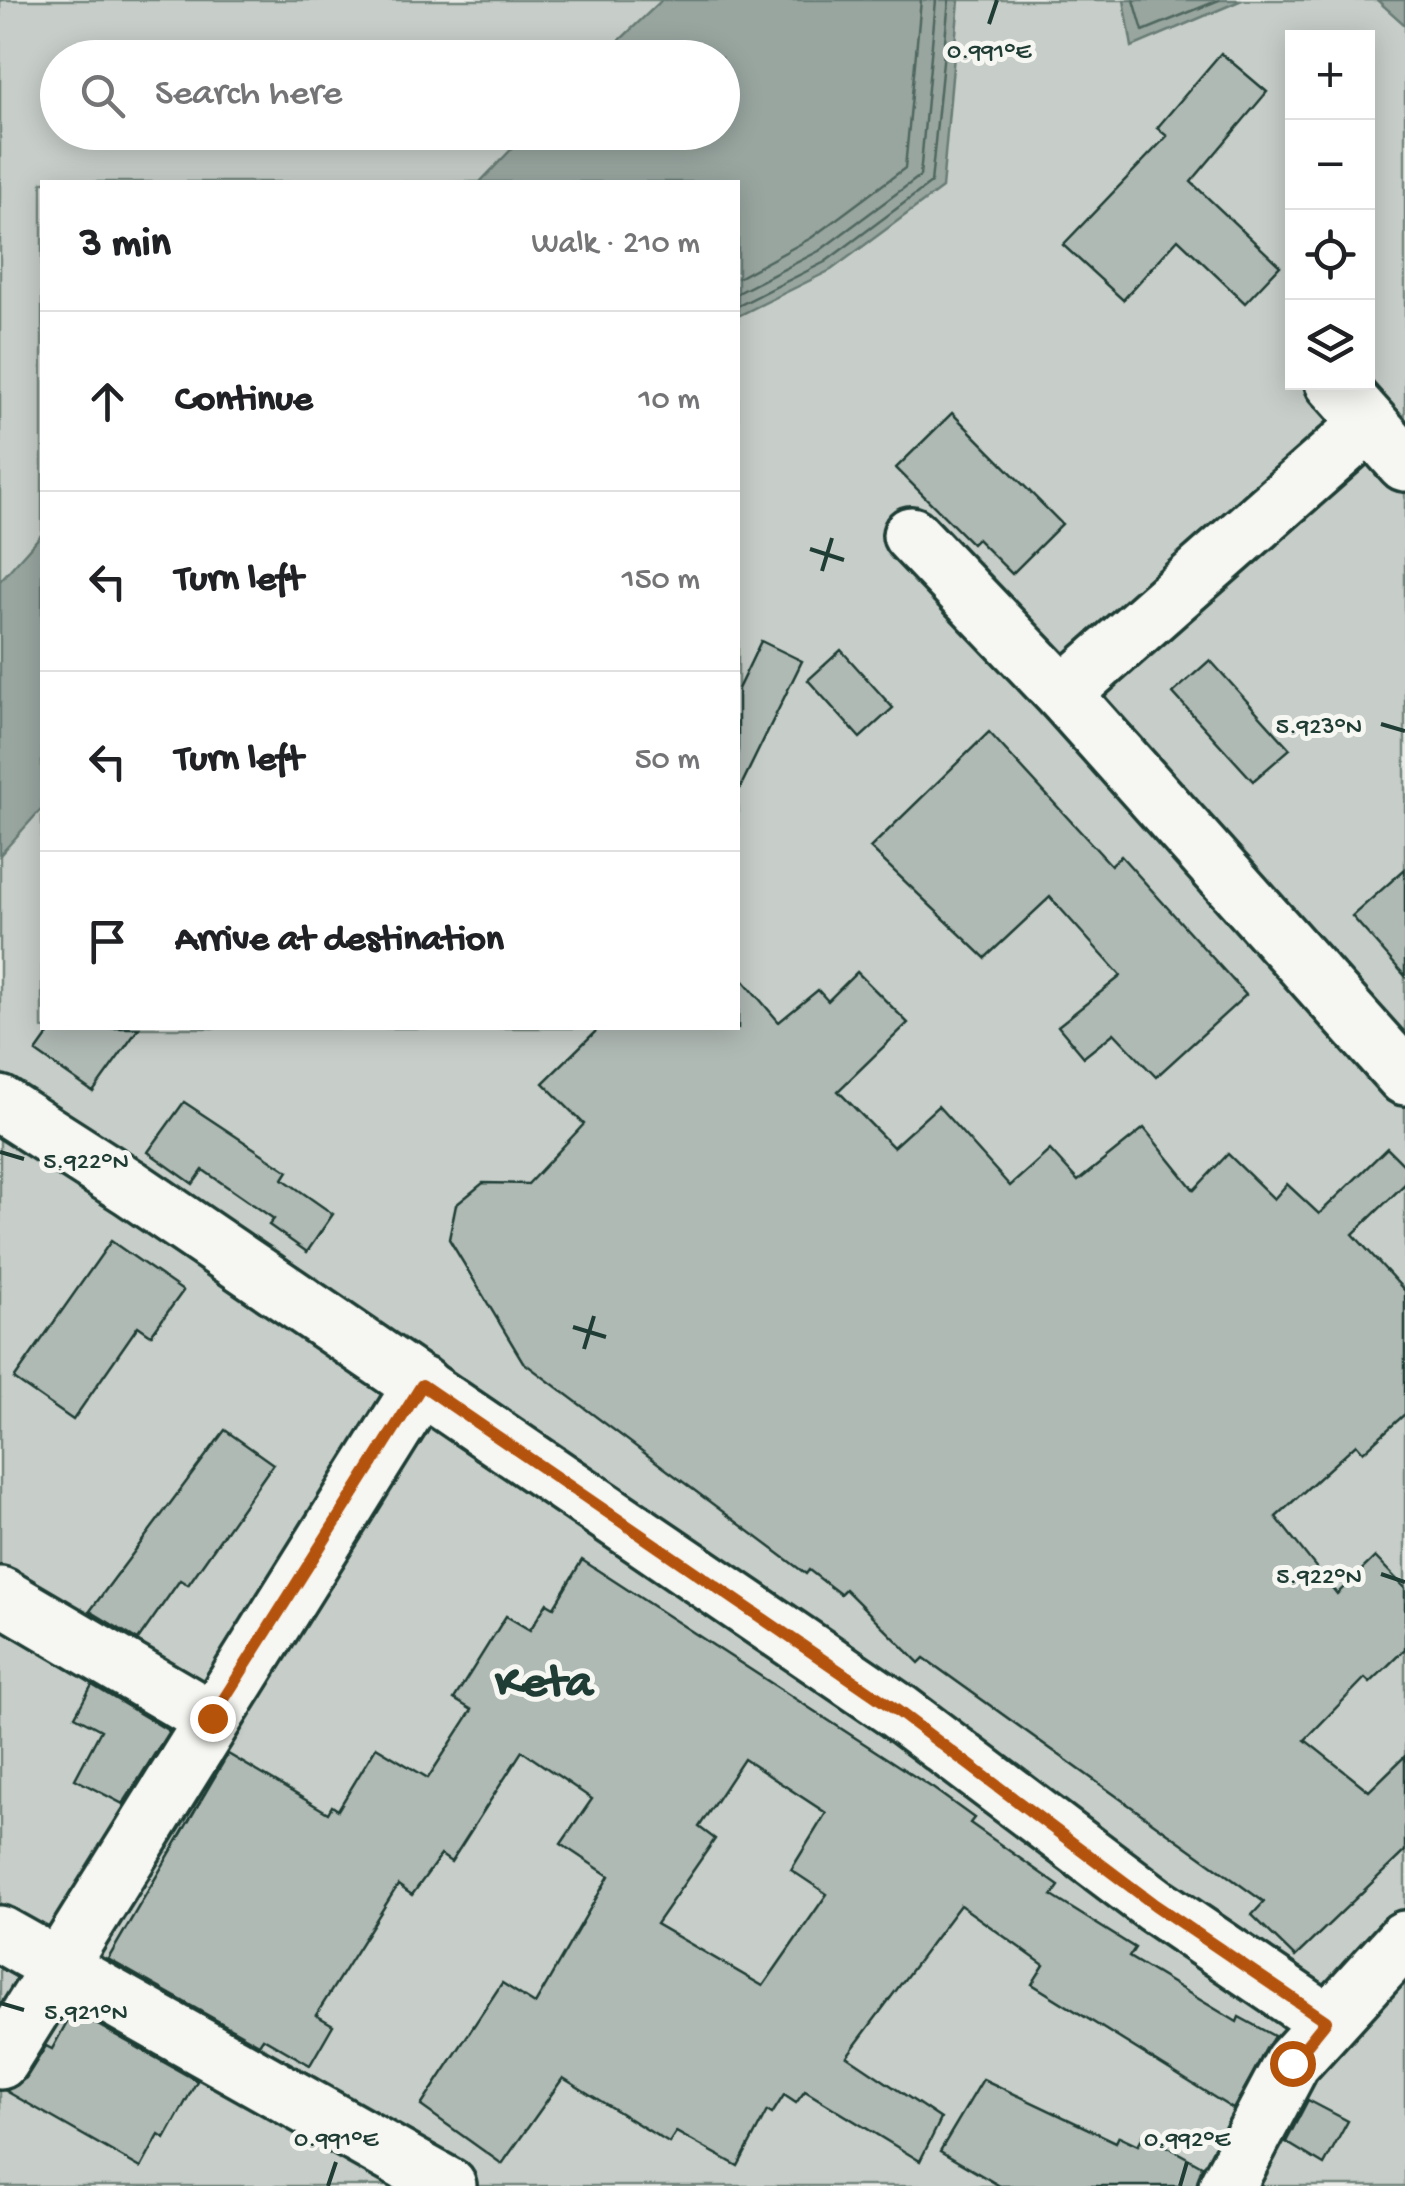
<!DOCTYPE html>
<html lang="en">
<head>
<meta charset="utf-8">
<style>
	body { margin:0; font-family:"Gochi Hand",sans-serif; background:#f2f2f2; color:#202124 }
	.controls { position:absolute; right:30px; top:30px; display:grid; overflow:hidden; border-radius:0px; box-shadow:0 5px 25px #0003 }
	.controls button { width:90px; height:90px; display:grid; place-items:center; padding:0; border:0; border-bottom:2px solid #e0e0e0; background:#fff; color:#202124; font:50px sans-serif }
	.stop { position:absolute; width:30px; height:30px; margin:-22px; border:8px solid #b45309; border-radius:50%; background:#fff }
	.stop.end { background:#b45309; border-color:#fff; box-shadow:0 2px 10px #0008 }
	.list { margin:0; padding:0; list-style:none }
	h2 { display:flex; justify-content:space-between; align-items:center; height:130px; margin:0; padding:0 40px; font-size:42px }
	h2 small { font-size:32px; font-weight:400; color:#757577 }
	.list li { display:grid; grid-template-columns:65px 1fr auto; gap:30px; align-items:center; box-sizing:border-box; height:180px; padding:0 40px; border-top:2px solid #e0e0e0 }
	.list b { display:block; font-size:38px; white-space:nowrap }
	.list em { font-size:32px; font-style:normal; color:#757577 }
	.icon { flex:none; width:55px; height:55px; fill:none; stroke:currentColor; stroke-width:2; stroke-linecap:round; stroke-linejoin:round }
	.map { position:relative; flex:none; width:1405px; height:2186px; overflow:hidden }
	.search { position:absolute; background:#fff; box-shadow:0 5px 25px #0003; left:40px; top:40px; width:700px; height:110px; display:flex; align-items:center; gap:25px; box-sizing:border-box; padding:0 35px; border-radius:55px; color:#757577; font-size:38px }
	.panel { position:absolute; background:#fff; box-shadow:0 5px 25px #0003; left:40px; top:180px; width:700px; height:850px; border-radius:0px }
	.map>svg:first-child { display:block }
</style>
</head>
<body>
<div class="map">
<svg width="1405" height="2186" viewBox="0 0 1405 2186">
	<rect width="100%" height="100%" fill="#e9ebe7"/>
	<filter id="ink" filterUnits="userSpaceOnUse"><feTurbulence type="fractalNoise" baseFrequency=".01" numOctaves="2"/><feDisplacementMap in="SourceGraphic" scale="20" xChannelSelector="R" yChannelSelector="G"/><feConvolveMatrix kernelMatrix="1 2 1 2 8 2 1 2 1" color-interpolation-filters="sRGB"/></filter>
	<g filter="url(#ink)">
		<path fill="#c7cec9" stroke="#73867e" stroke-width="2.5" fill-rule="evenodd" d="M0,0H1405V2186H0ZM1292,38H1368V382H1292ZM58,58H722V132H58ZM42,182H738V1028H42Z"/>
		<g fill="#99a6a0" stroke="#687c75" stroke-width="2.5">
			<polygon points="662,0 959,0 942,188 831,270 738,316 738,182 480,182 527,133 722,132 722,58 602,57"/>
			<polygon points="1124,0 1242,0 1132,47"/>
			<polygon points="1377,0 1405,0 1405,25"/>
			<polygon points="42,534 42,808 0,855 0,581"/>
		</g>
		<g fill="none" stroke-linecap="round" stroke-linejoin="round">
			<g stroke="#50675f" stroke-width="2.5">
				<polyline points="1134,0 1143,31 1219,0"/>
				<polyline points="738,278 811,238 905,168 921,0"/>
				<polyline points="738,293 819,251 920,176 936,0"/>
				<polyline points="738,306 825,262 931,183 949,0"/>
			</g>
		</g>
		<g fill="#b0bab5" stroke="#1f3d34" stroke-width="2.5" fill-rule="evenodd">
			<polygon points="1221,53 1267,92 1191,182 1280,266 1245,303 1178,239 1123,300 1063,245 1167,136 1157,128"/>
			<polygon points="952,413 1062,524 1012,574 977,539 972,544 896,468"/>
			<polygon points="761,641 802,661 738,792 738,689"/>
			<polygon points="841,650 893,708 860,738 808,680"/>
			<polygon points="1210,660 1290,749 1253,781 1173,693"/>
			<polygon points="989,732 1111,865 1121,856 1246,995 1156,1077 1114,1033 1084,1057 1058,1026 1121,976 1050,897 985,958 870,848"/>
			<polygon points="1405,869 1405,976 1352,916"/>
			<polygon points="857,972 908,1023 838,1091 893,1147 938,1106 1010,1186 1050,1150 1078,1181 1144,1128 1194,1190 1228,1154 1274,1199 1287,1184 1319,1214 1387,1148 1405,1166 1405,1184 1353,1234 1405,1291 1405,1414 1363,1452 1356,1444 1276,1517 1337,1594 1375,1557 1405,1588 1405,1649 1370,1683 1365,1678 1305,1740 1369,1791 1405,1756 1405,1851 1295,1957 1252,1915 1264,1902 924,1658 919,1663 845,1589 840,1594 809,1570 806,1574 523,1362 449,1239 456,1205 483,1183 528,1184 584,1124 543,1083 599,1028 738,1028 738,974 779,1022 818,990 828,1001"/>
			<polygon points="53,1028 139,1028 93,1092 36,1052"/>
			<polygon points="184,1102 288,1171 283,1179 333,1214 307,1252 269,1225 274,1219 203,1170 193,1184 148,1152"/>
			<polygon points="111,1241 183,1291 151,1335 138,1326 73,1420 14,1379"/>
			<polygon points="225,1430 273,1464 188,1585 180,1580 138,1640 90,1611"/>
			<path d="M582,1560L934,1789L974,1818L970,1823L1059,1886L1052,1896L1135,1948L1129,1957L1237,2022L1239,2017L1274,2036L1233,2109L1032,1984L1044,1965L960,1905L847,2056L941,2119L920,2161L805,2091L796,2103L784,2095L772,2114L767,2111L738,2166L676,2132L669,2143L563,2078L502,2164L421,2106L502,1983L535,2004L609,1876L561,1844L592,1799L522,1751L451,1862L441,1855L412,1895L398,1885L316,2015L333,2025L310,2065L263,2038L259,2044L108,1959L228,1754L328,1813L332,1806L338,1810L376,1747L428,1778L472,1710L454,1699L506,1616L530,1630L547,1603L554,1607ZM744,1759L826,1813L791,1870L827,1894L763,1986L656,1924L715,1839L699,1827Z"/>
			<polygon points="92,1685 169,1731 123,1804 75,1779 101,1730 75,1716"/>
			<polygon points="73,2011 197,2081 165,2139 159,2135 141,2168 6,2091 26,2078 46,2046 52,2049"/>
			<polygon points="983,2079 1116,2142 1119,2136 1138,2145 1144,2134 1202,2166 1196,2186 1000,2186 940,2151"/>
			<polygon points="1308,2100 1348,2121 1324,2165 1286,2142"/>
		</g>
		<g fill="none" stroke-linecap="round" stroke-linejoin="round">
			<defs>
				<g id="minor">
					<polyline points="1333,382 1405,463"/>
					<polyline points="911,535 1063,694 1405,1077"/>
					<polyline points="1063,694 1369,424"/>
					<polyline points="0,1104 131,1188 899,1712 1155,1905 1326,2021"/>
					<polyline points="0,1595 211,1719"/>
					<polyline points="0,1934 448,2186"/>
					<polyline points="0,2061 422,1385"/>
					<polyline points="1227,2186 1292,2063 1405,1939"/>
				</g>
			</defs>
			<use href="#minor" stroke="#1f3d34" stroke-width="62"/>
			<use href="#minor" stroke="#f6f6f2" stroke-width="55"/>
		</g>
	</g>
	<g fill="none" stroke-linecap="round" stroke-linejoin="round" filter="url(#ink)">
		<polyline stroke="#b45309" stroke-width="12" points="212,1718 422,1385 899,1712 1155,1905 1326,2021 1292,2063"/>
	</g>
	<path fill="none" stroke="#1f3d34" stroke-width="4" d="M989,24L997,0M810,549L844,560M822,571L832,538M1381,724L1405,731M0,1152L24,1159M573,1327L606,1337M584,1349L594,1316M1381,1574L1405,1582M0,2003L24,2010M328,2186L336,2162M1180,2186L1187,2162"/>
	<g text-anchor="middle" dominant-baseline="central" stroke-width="10" stroke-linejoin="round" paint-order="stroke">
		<g font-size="48" font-weight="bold" fill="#1f3d34" stroke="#f6f6f2">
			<text x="544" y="1685">Keta</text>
		</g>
	</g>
	<g font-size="25" text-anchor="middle" fill="#1f3d34" stroke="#f6f6f2" stroke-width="10" stroke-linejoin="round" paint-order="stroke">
		<text x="989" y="58">0.991°E</text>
		<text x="1319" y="733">5.923°N</text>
		<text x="86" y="1168">5.922°N</text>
		<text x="1319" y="1583">5.922°N</text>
		<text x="86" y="2019">5.921°N</text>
		<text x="336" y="2146">0.991°E</text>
		<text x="1187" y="2146">0.992°E</text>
	</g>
</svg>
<div class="controls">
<button>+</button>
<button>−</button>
<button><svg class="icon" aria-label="locate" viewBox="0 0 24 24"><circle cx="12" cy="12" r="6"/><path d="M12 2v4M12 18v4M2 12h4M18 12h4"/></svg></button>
<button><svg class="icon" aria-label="layers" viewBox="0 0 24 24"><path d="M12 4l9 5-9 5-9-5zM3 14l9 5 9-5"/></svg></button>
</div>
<div class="stop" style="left:1292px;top:2063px"></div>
<div class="stop end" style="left:212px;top:1718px"></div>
<div class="search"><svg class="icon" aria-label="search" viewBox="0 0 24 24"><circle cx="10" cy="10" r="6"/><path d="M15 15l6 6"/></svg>Search here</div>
<section class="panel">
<h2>3 min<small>Walk · 210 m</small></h2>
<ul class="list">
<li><svg class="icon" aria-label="ahead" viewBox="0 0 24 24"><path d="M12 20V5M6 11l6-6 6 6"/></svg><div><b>Continue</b></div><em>10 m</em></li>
<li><svg class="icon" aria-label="left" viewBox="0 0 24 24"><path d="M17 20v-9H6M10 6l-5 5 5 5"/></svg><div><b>Turn left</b></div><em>150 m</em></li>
<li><svg class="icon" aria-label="left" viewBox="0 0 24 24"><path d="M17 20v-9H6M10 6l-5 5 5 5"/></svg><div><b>Turn left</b></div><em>50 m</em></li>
<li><svg class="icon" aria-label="arrive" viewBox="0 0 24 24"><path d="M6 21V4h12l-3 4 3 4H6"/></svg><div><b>Arrive at destination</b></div></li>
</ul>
</section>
</div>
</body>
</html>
